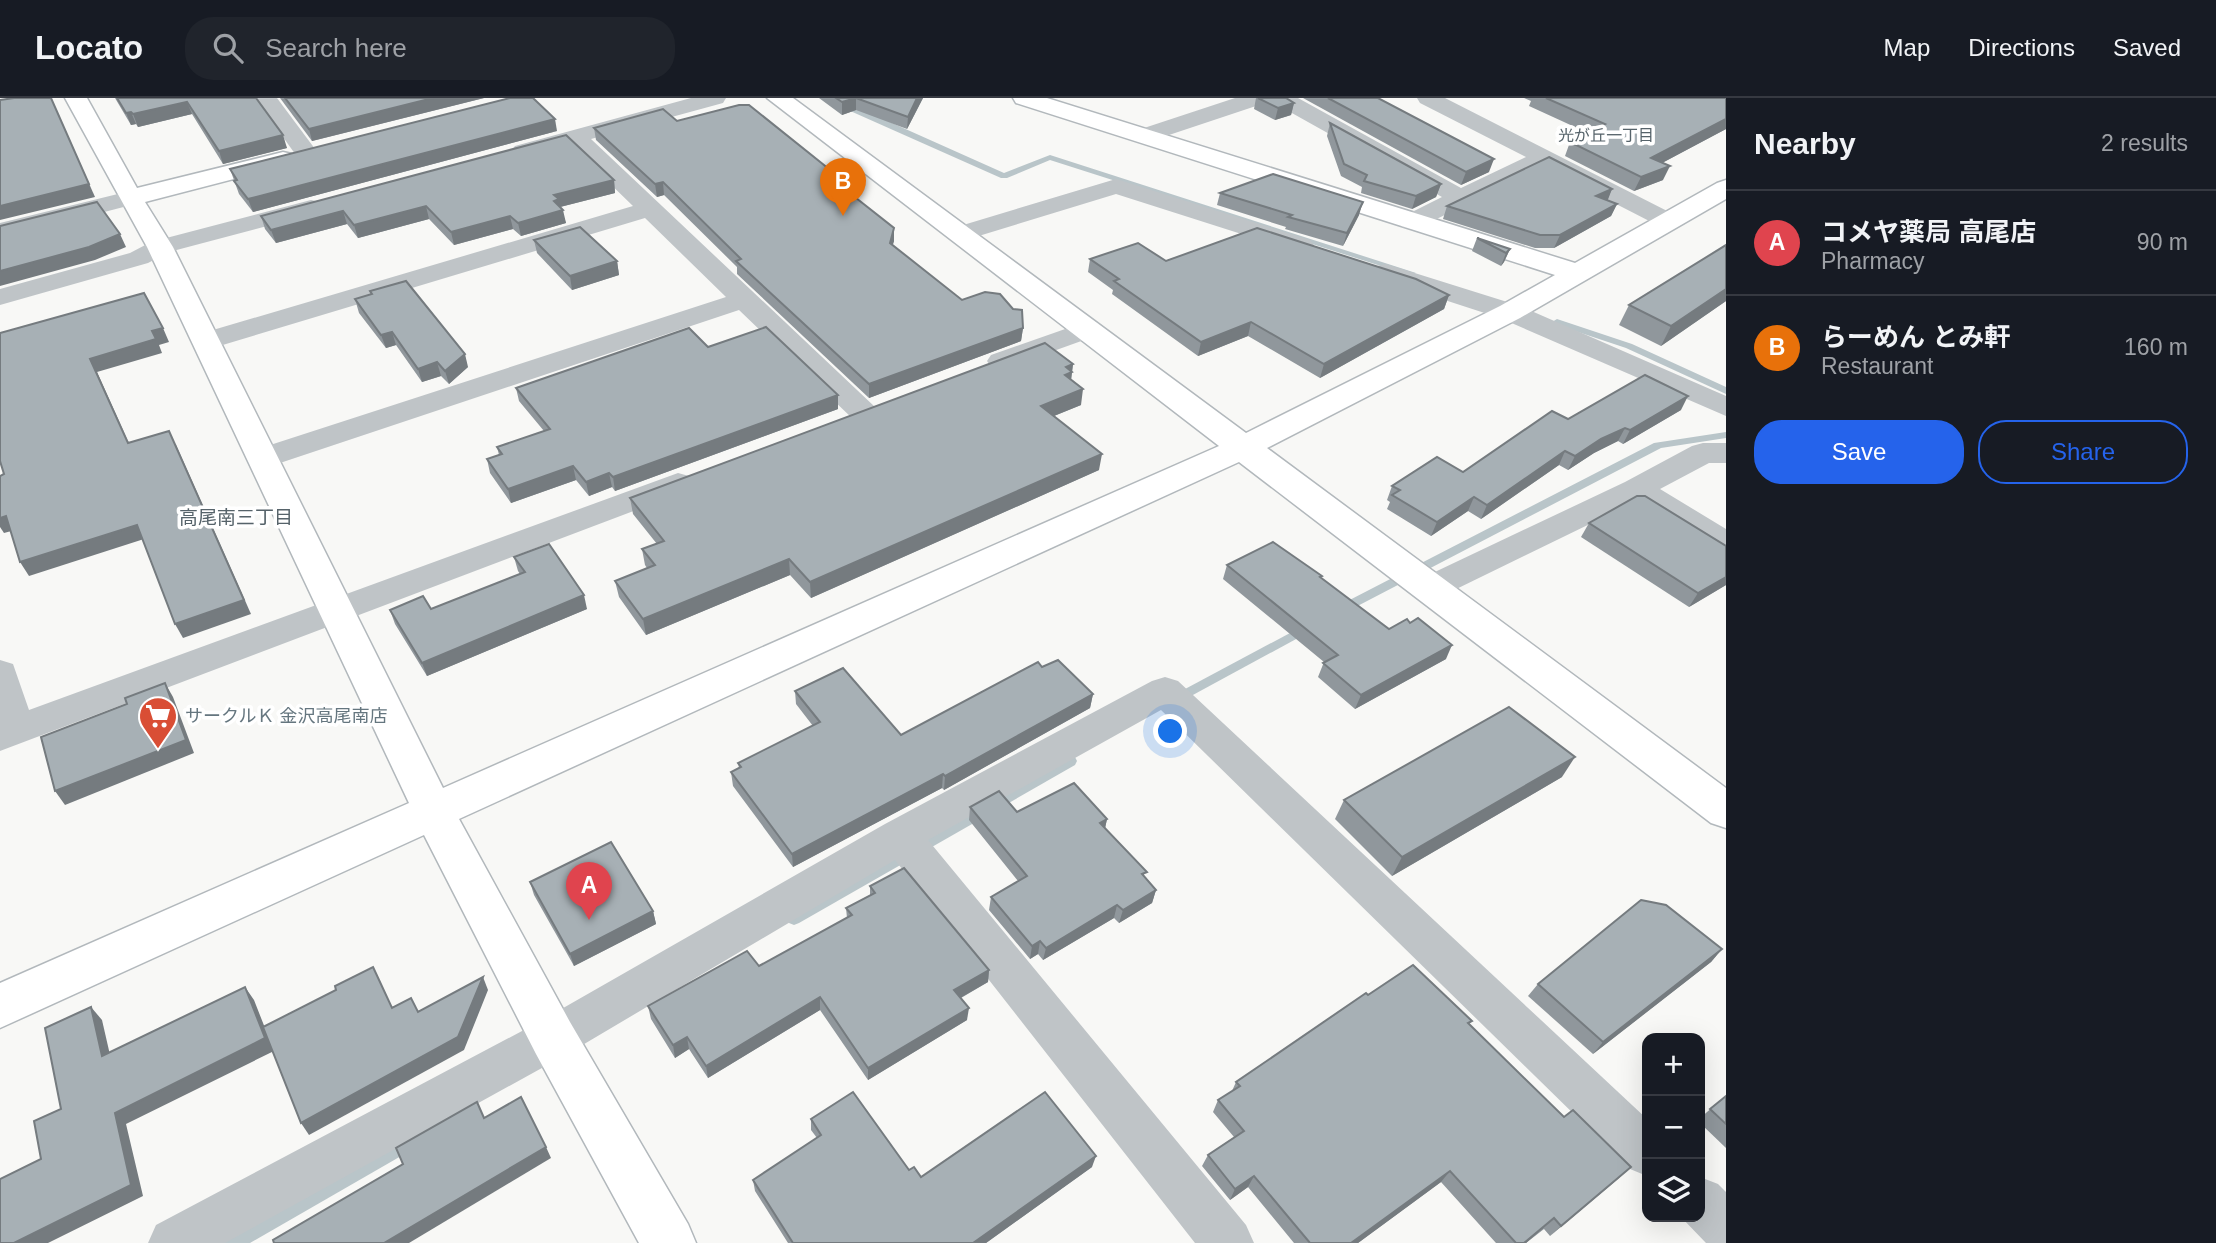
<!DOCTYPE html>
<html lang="en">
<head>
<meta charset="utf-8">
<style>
	body { margin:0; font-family:Arial,"Noto Sans JP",sans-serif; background:#20242c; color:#f1f3f6 }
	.controls { position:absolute; right:21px; bottom:21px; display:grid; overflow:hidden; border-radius:14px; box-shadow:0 7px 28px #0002 }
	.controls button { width:63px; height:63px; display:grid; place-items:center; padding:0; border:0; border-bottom:2px solid #363941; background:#171b24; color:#f1f3f6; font:35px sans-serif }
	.you { position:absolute; left:1171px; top:634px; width:24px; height:24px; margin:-18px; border:5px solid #fff; border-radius:50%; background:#1a73e8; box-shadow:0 0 0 10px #1a73e833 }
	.badge { display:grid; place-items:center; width:46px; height:46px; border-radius:50%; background:#2563eb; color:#fff; font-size:23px; font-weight:700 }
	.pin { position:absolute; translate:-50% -58px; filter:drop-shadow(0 2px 4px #0008) }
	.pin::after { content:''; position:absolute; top:37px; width:24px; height:21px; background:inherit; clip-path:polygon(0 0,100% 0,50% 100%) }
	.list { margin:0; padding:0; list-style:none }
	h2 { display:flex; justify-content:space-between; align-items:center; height:91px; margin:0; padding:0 28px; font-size:30px }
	h2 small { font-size:23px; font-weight:400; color:#9ea1a6 }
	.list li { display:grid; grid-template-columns:46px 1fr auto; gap:21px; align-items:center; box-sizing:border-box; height:105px; padding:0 28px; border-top:2px solid #363941 }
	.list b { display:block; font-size:26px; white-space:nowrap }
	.list p { margin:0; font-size:23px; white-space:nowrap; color:#9ea1a6 }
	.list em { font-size:23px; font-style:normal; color:#9ea1a6 }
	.actions { display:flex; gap:14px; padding:21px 28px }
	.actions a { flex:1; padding:16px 0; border:2px solid #2563eb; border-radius:28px; text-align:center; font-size:24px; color:#2563eb }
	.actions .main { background:#2563eb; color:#fff }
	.icon { flex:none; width:38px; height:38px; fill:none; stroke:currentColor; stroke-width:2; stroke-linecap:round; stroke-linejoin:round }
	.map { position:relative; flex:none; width:1726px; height:1145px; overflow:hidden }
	header { display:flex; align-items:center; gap:42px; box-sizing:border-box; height:98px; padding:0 35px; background:#171b24; border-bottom:2px solid #363941 }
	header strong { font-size:33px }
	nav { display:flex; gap:38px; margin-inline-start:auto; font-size:24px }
	.search { width:490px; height:63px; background:#20242c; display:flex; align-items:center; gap:18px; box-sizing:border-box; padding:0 24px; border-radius:28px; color:#9ea1a6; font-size:26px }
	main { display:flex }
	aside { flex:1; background:#171b24 }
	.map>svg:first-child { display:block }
</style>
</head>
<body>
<header>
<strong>Locato</strong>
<div class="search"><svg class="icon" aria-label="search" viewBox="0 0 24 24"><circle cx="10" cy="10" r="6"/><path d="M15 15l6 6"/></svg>Search here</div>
<nav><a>Map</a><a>Directions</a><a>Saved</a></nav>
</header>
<main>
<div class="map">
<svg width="1726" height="1145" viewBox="0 0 1726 1145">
	<rect width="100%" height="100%" fill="#f8f8f6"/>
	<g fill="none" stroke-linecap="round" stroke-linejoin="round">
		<g fill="#b9c5c9" fill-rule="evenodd">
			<polygon points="848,8 854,8 1004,75 1050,57 1416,175 1409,177 1050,62 1007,80 1001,80 848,12"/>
			<polygon points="1557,221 1632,246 1726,289 1726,296 1626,250 1554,226 1552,224"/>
			<polygon points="1726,334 1726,340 1661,350 1346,514 1342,515 1336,511 1338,508 1654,345"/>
			<polygon points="1305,527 1309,528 1311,531 1309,534 1180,604 1172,604 1170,601 1172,598"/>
			<polygon points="1070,658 1075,659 1077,663 1075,667 799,825 794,827 789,825 787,821 789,817"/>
			<polygon points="409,1036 415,1038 417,1044 415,1050 250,1145 224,1145 227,1139"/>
		</g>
		<defs>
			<polygon id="secondary" points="65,0 87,0 137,90 283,54 292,56 295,61 292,66 145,104 173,149 443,690 1219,348 767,0 793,0 1246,335 1500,208 1555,177 1016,5 1013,0 1047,0 1575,165 1717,85 1726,82 1726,101 1520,220 1267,350 1726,690 1726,730 1711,725 1239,364 459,721 570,924 688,1126 696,1145 639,1145 536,956 424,737 0,930 0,885 409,705 147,149"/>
		</defs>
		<use href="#secondary" stroke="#b2b8bc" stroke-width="3"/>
		<g fill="#bfc4c7" fill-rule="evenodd">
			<polygon points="255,0 277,0 318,55 314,60 298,60"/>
			<polygon points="691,0 726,0 723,5 591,41 875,309 879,315 875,321 864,324 853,321 739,212 274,367 263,370 252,367 247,360 252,353 726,199 645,120 216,249 206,251 196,249 192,243 196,237 633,108 570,47 523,60 515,58 511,53 515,48"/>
			<polygon points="1235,0 1268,0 1265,5 1151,43 1135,43 1132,38 1135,33"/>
			<polygon points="1271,0 1298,0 1461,90 1526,59 1420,5 1417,0 1445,0 1677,118 1680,123 1677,128 1668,130 1659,128 1544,69 1420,129 1411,131 1402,129 1399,124 1402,119 1442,99 1274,5"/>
			<polygon points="1116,81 1310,142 1314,147 1310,152 1301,155 1292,152 1116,96 959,144 950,141 946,136 950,131"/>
			<polygon points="130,93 139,95 142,100 139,105 0,141 0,125"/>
			<polygon points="311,102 320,104 323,109 320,114 169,154 148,165 0,207 0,191 130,155 151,144"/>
			<polygon points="1386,166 1520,208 1726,298 1726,318 1500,220 1377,180 1373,174 1377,168"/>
			<polygon points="1088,223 1098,225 1102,231 1098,237 1001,272 991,269 987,263 991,257"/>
			<polygon points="1703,345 1726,345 1726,365 1709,365 1660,391 1726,431 1726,457 1714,454 1635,404 1442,498 1430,502 1418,498 1413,490 1418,482 1625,384 1692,348"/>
			<polygon points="678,375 689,378 694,385 689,392 0,653 0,562 13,566 29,612"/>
			<polygon points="1165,579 1178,583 1647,1021 1647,1078 1630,1071 1161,612 928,742 1246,1127 1254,1145 1195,1145 895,762 569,955 225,1145 148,1145 156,1127 537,925 885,726 1152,583"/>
			<polygon points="1700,1079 1718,1086 1726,1094 1726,1145 1706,1145 1681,1119 1700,1119"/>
		</g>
		<use href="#secondary" fill="#fff" fill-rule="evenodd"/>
	</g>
	<g fill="#90979c">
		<polygon points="115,0 256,0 287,50 223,66 192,16 138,29 136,26 131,27"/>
		<polygon points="280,0 484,0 312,43"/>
		<polygon points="819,0 923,0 907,31 856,12 842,17"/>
		<polygon points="1256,0 1286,0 1294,5 1291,17 1275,22 1254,11"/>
		<polygon points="1303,0 1378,0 1489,74 1461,87"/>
		<polygon points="1524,0 1726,0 1726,31 1662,65 1663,82 1634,93 1565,58 1570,44 1588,35 1529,8 1531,3"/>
		<polygon points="677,23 844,83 844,91 894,143 892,147 962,202 1023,230 1021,243 869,300 737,176 737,169 664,97 657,99 596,42 594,30"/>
		<polygon points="1330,25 1441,86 1436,99 1412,111 1361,95 1362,89 1341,78 1327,38"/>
		<polygon points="557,33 253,114 239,96 230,71"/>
		<polygon points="614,82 615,95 560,109 566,125 521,138 513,131 454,147 429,121 358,140 347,126 276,145 265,131 261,118"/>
		<polygon points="1612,91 1607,102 1617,106 1611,118 1554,150 1535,150 1443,121 1447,108"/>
		<polygon points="1220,95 1359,117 1343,148 1285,131 1286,129 1217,107"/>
		<polygon points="1477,140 1510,151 1504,164 1501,168 1472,153"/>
		<polygon points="534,142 617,163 619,177 572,192 537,155"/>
		<polygon points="1726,147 1726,203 1661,248 1619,227 1629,207"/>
		<polygon points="1090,161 1166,163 1449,197 1444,211 1320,280 1248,238 1198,258 1112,196 1113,192 1088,174"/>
		<polygon points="370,193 468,269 449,286 441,278 422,284 396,247 386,250 359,215 355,201 371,197"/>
		<polygon points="708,249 838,311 615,393 612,389 589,398 576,382 511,405 490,375 487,361 499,357 497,349 544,333 519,303 516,290"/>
		<polygon points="1073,266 1071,282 1081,307 1054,318 1099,372 811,500 790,477 646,537 619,499 615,483 647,470 645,467 642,451 657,446 633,416 630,400"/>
		<polygon points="1681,312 1623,346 1618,343 1594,355 1568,372 1559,367 1481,421 1468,413 1431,438 1387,411 1390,404 1387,402 1392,388 1463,374 1568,321"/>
		<polygon points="1589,425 1726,448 1726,487 1689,509 1581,439"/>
		<polygon points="514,459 587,511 427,578 395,526 390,512 431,511 520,476 518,473"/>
		<polygon points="1227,467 1321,480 1389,531 1410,525 1446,561 1355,611 1318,579 1324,564 1223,481"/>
		<polygon points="1042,569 1093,596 1090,610 944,692 942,690 793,769 733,688 731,674 739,670 738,665 813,628 796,606 795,593 901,637"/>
		<polygon points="1562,679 1392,778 1335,721 1344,702"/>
		<polygon points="970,709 1017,714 1107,721 1105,730 1156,792 1152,805 1119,825 1114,820 1043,862 1038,856 1030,861 989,812 991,799 1018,783 969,722"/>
		<polygon points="530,784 653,813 656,826 574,868 534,797"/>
		<polygon points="870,788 989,872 988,884 961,900 967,922 868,982 820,912 708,980 689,951 675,960 651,921 648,908 759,868 847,820 846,810 870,797"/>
		<polygon points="1722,851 1711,864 1593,956 1528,898 1538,886"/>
		<polygon points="1368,897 1472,923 1469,926 1564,1019 1631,1069 1550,1138 1544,1131 1526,1145 1496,1145 1441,1084 1358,1145 1294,1145 1248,1089 1230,1102 1202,1068 1208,1057 1234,1039 1213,1014 1218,1002 1232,993 1236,984"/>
		<polygon points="1726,998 1726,1050 1700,1025 1700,1020"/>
		<polygon points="811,1021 921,1079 1092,1069 986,1145 788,1145 755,1093 753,1082 817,1040 811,1032"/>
	</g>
	<g fill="#757b7f">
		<polygon points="51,0 95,99 0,122 0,108"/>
		<polygon points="433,0 484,0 312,43 309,31"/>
		<polygon points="856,0 856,12 842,17 842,4"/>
		<polygon points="917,0 923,0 907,31 908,19"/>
		<polygon points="187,4 192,16 138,29 133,16"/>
		<polygon points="1294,5 1291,17 1275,22 1278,10"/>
		<polygon points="131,14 136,26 131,27 126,15"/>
		<polygon points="555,21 557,33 253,114 248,101"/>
		<polygon points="1726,21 1726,31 1645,74 1651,60"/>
		<polygon points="283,37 287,50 223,66 219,53"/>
		<polygon points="1494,61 1489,74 1461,87 1466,74"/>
		<polygon points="1670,68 1663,82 1634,93 1641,79"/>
		<polygon points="614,82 615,95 560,109 563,112 566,125 521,138 518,125 554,103 554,97"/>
		<polygon points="844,83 844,96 837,85"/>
		<polygon points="663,84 664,97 657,99 655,86"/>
		<polygon points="1441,86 1436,99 1412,111 1416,98"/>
		<polygon points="1612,91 1607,104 1596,98"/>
		<polygon points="1363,104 1359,117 1343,148 1347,135"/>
		<polygon points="1617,106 1611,118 1554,150 1560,137"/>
		<polygon points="426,108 429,121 358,140 354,127"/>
		<polygon points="343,113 347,126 276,145 271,132"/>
		<polygon points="510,118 513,131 454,147 451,134"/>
		<polygon points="894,130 894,143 890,158 890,145"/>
		<polygon points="120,136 126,149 95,162 0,188 0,173"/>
		<polygon points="1510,151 1504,164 1501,168 1506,155"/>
		<polygon points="617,163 619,177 572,192 570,178"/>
		<polygon points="1726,191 1726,203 1661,248 1671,228"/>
		<polygon points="1449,197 1444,211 1320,280 1324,266"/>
		<polygon points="1251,224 1248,238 1198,258 1201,244"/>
		<polygon points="163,230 169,244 159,247 162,255 97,274 135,359 90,261 152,233"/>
		<polygon points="1023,230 1021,243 869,300 869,286"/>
		<polygon points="392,234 396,247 386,250 381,237"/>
		<polygon points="465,256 468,269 449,286 445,273"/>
		<polygon points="437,264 441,278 422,284 418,271"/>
		<polygon points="1073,266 1070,290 1063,293 1066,269"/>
		<polygon points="1083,291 1081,307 1039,324 1041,308"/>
		<polygon points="838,297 838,311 615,393 613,379"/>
		<polygon points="1688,298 1681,312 1623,346 1630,332"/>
		<polygon points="1625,330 1618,343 1594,355 1568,372 1575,358 1601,341"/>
		<polygon points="176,347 251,516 183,540 175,526"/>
		<polygon points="1565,353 1559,367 1481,421 1487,407"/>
		<polygon points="1102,356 1099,372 811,500 810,484"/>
		<polygon points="573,368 576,382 511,405 508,391"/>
		<polygon points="609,375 612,389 589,398 586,384"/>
		<polygon points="1474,399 1468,413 1431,438 1437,424"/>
		<polygon points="6,418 15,432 4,435 0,429 0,420"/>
		<polygon points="137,427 144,441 29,478 20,464"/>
		<polygon points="789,461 790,477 646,537 643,521"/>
		<polygon points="1726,479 1726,487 1689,509 1698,495"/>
		<polygon points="584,497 587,511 427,578 422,565"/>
		<polygon points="1452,547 1446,561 1355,611 1361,597"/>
		<polygon points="165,585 173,599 194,655 65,707 55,693"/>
		<polygon points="1093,596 1090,610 944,692 945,678"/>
		<polygon points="1575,659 1562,679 1392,778 1402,759"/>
		<polygon points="943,676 942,690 793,769 792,756"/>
		<polygon points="1107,721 1104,735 1100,725"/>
		<polygon points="1156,792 1152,805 1119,825 1123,812"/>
		<polygon points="1117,807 1114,820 1043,862 1046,850"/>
		<polygon points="653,813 656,826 574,868 570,856"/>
		<polygon points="1040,843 1038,856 1030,861 1032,848"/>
		<polygon points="1722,851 1711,864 1593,956 1603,944"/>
		<polygon points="989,872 988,884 953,904 954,892"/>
		<polygon points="483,879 488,892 464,952 309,1037 301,1025"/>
		<polygon points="245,889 254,902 274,953 126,1026 143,1098 48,1145 14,1145 115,1015"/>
		<polygon points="820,899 820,912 708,980 706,968"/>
		<polygon points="91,909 102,922 113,970 102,958"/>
		<polygon points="969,910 967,922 868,982 868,970"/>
		<polygon points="687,939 689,951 675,960 673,947"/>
		<polygon points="546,1049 551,1060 409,1145 384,1145"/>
		<polygon points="1096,1058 1092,1069 986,1145 973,1145"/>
		<polygon points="1631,1069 1619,1080 1550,1138 1561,1128"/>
		<polygon points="1450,1073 1441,1084 1358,1145 1351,1145"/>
		<polygon points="1254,1078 1248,1089 1230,1102 1235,1091"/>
		<polygon points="1554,1120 1526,1145 1524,1145"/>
	</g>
	<g fill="#a7b0b5" stroke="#757b7f" stroke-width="2">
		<polygon points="14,0 51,0 89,86 0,108 0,2"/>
		<polygon points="117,0 256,0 283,37 219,53 187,4 133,16 131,14 126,15"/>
		<polygon points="285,0 433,0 309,31"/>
		<polygon points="510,0 533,0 555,21 248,101 234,83 237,82 230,71"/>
		<polygon points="836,0 917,0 908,19 856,0 842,4"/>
		<polygon points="1258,0 1286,0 1294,5 1278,10"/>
		<polygon points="1328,0 1378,0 1494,61 1466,74"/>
		<polygon points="1546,0 1726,0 1726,21 1651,60 1670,68 1641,79 1570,44 1605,26"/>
		<polygon points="739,7 749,7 844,83 837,85 894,130 890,145 962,202 985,194 1000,196 1013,211 1022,212 1023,230 869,286 736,163 741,161 663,84 655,86 594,30 663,11 677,23"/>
		<polygon points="1330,25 1441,86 1416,98 1364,83 1367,77 1344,66"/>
		<polygon points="566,37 614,82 554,97 559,101 554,103 563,112 518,125 510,118 451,134 426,108 354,127 343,113 271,132 261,118"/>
		<polygon points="1549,59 1612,91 1596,98 1617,106 1560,137 1540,137 1447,108"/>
		<polygon points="1273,76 1363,104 1347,135 1288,119 1292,117 1220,95"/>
		<polygon points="97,104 120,136 89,149 0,173 0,128"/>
		<polygon points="580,129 617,163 570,178 534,142"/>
		<polygon points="1257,130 1416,181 1449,197 1324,266 1251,224 1201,244 1114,183 1119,181 1090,161 1138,145 1166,163"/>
		<polygon points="1477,140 1510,151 1506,155"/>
		<polygon points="1726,147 1726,191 1671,228 1629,207"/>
		<polygon points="406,183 465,256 445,273 437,264 418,271 392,234 381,237 355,201 372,196 370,193"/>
		<polygon points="144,195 163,230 152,233 156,241 90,261 128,345 169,333 244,502 175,526 137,427 20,464 6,418 0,420 0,378 4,376 0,363 0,235"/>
		<polygon points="766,229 838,297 613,379 609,375 586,384 573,368 508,391 487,361 502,356 497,349 550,331 516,290 689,230 708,249"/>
		<polygon points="1045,245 1073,266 1066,269 1072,274 1065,277 1083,291 1041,308 1102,356 810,484 789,461 643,521 615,483 655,467 642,451 664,443 630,400"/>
		<polygon points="1645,277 1688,298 1630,332 1625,330 1601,341 1575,358 1565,353 1487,407 1474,399 1437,424 1392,397 1400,392 1392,388 1437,359 1463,374 1552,313 1568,321"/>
		<polygon points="1637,398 1645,398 1726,448 1726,479 1698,495 1589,425"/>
		<polygon points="1273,444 1322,478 1320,479 1389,531 1407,521 1410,525 1418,520 1452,547 1361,597 1323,565 1338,557 1227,467"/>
		<polygon points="549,446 584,497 422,565 390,512 423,498 431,511 525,474 514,459"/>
		<polygon points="1058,562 1093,596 945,678 943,676 792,756 731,674 741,669 738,665 820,624 795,593 843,570 901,637 1038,564 1042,569"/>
		<polygon points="165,585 186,642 55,693 41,639 127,606 125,600"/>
		<polygon points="1509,609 1575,659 1402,759 1344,702"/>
		<polygon points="1074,685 1107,721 1100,725 1147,774 1142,776 1156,792 1123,812 1117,807 1046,850 1040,843 1032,848 991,799 1027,778 970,709 999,693 1017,714"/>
		<polygon points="611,744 653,813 570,856 530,784"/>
		<polygon points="904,770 989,872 954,892 969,910 868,970 820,899 706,968 687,939 673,947 648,908 747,853 759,868 852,817 846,810 875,795 870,788"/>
		<polygon points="1641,802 1666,807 1722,851 1603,944 1538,886"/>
		<polygon points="1413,867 1472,923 1468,925 1564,1019 1573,1012 1631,1069 1561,1128 1554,1120 1524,1145 1516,1145 1450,1073 1351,1145 1310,1145 1254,1078 1235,1091 1208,1057 1244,1033 1218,1002 1240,988 1236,984 1366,895 1368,897"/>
		<polygon points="373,869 392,910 411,900 418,914 483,879 458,939 301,1025 263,929 336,892 335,888"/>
		<polygon points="245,889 265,940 115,1015 131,1087 14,1145 0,1145 0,1081 41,1061 34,1023 61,1011 45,930 91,909 102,958"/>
		<polygon points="853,994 909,1072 914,1069 921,1079 1045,994 1096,1058 973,1145 793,1145 753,1082 821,1037 811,1021"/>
		<polygon points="1726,998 1726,1026 1710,1011"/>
		<polygon points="521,999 546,1049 384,1145 274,1145 273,1142 403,1066 396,1050 477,1004 484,1020"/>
	</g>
	<defs>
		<symbol id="supermarket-pin" viewBox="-11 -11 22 30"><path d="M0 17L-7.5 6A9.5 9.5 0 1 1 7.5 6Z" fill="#d94e35" stroke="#fff"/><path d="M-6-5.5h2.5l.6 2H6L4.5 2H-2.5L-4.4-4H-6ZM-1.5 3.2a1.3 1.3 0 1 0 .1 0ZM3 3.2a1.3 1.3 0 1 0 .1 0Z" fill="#fff"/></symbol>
	</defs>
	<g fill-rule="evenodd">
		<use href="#supermarket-pin" x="136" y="596" width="44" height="60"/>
	</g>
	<g text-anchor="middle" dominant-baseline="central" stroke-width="7" stroke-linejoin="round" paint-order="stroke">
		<g font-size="16" fill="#56636a" stroke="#fff">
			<text x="1606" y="37">光が丘一丁目</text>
		</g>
		<g font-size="18" fill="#65767f" stroke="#fff" text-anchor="start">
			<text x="185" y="618">サークルＫ 金沢高尾南店</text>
		</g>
		<g font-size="19" fill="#56636a" stroke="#fff">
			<text x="236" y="419">高尾南三丁目</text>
		</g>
	</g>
</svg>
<div class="controls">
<button>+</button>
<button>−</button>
<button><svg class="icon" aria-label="layers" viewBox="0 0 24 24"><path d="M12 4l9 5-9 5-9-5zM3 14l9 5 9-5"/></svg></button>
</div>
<div class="you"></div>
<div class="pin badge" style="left:589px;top:822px;background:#e0444e">A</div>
<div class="pin badge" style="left:843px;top:118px;background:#e8710a">B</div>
</div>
<aside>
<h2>Nearby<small>2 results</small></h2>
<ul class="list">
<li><span class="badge" style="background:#e0444e">A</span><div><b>コメヤ薬局 高尾店</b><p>Pharmacy</p></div><em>90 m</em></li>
<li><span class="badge" style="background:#e8710a">B</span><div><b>らーめん とみ軒</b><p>Restaurant</p></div><em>160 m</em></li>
</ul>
<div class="actions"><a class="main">Save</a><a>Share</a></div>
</aside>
</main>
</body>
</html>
